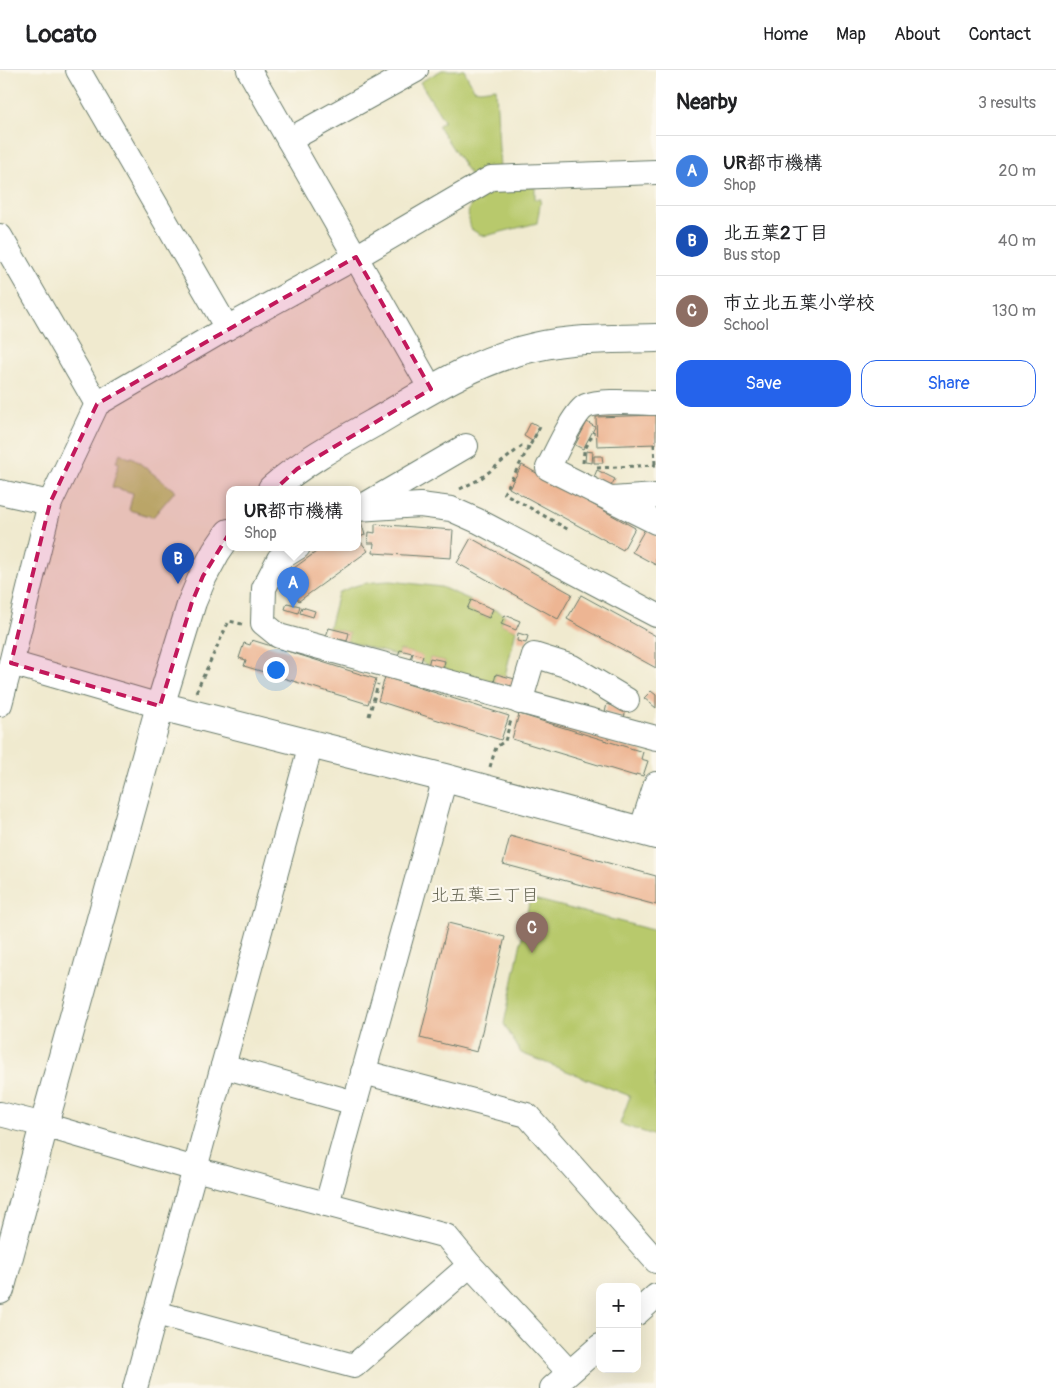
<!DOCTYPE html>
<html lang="en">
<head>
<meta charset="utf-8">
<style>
	body { margin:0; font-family:Pangolin,"Klee One",sans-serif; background:#f6f6f6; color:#202124 }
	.controls { position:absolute; right:15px; bottom:15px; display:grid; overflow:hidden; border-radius:10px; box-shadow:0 5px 20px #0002 }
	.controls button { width:45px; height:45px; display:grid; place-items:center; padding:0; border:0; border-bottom:1px solid #e0e0e0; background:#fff; color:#202124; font:25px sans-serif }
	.you { position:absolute; left:275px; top:599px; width:18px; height:18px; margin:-12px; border:4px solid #fff; border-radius:50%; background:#1a73e8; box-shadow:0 0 0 8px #1a73e833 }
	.badge { display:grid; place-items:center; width:32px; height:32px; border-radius:50%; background:#2563eb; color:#fff; font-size:16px; font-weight:700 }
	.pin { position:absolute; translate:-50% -41px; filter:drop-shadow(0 1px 2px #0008) }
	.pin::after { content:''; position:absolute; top:26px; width:18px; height:15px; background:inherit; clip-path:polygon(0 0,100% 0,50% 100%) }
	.popup { position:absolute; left:226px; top:416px; width:135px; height:65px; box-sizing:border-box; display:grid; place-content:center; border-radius:10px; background:#fff; filter:drop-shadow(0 1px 4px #0005); font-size:16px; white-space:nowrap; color:#757577 }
	.popup b { font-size:19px; color:#202124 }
	.popup::after { content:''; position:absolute; left:50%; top:100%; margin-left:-10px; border:10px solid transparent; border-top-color:#fff }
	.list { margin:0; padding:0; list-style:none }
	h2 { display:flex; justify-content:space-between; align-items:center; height:65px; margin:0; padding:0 20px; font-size:21px }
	h2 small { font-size:16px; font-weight:400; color:#757577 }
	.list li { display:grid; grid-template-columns:32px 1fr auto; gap:15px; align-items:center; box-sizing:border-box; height:70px; padding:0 20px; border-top:1px solid #e0e0e0 }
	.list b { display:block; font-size:19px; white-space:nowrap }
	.list p { margin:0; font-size:16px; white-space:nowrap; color:#757577 }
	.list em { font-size:16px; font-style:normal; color:#757577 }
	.actions { display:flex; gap:10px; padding:15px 20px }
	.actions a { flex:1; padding:11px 0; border:1px solid #2563eb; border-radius:15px; text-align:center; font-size:18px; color:#2563eb }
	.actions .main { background:#2563eb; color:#fff }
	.map { position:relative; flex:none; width:656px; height:1318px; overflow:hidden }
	header { display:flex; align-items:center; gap:30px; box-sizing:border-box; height:70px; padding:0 25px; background:#fff; border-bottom:1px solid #e0e0e0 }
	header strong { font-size:24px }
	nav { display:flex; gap:28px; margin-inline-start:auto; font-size:18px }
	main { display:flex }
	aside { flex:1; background:#fff }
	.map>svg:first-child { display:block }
</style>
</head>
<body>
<header>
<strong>Locato</strong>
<nav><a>Home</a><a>Map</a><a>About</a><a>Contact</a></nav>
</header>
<main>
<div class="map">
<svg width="656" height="1318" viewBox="0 0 656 1318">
	<rect width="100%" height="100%" fill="#fbf7ec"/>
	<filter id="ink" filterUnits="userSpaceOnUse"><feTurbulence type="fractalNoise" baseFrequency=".02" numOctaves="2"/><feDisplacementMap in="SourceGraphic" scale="10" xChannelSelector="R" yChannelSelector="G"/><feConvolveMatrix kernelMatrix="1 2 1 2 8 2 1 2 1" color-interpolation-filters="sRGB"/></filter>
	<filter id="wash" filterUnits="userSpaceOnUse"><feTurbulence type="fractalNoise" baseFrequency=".0096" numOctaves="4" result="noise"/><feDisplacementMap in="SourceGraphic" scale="20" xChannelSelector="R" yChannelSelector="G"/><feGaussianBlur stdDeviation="1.12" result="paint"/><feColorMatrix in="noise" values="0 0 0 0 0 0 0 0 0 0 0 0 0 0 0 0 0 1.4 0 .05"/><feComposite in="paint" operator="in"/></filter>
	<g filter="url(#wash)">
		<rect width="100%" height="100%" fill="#f0eacf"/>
		<g fill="#b8c96c" stroke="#6c8350">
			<polygon points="442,0 464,0 474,19 480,20 496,18 500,100 475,112 438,56 444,51 420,12"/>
			<path d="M535,117V129H541L537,153L485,166L479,164L471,159C470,153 467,146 469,139C476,116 516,118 535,117Z"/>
			<polygon points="120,383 129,388 132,387 175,421 153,447 129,440 133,423 112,417 119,393 116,392"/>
			<path d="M391,511L441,517L471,530L468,539L489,548L493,539L505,545L501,554L516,560L505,606L496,604L494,612L443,600L445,591L430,588L428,596L421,592L422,586L400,580L398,586L347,571L349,563L329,558L338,523C358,513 369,512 391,511Z"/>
			<polygon points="530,828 656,861 656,1066 620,1054 630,1026 521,983 504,954"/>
		</g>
		<g id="blocks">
			<g fill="#edb593">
				<polygon points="656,345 656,374 597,376 596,347"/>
				<polygon points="531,352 540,357 532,371 524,366"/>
				<polygon points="587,352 595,357 583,379 575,375"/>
				<polygon points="586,381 593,382 592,393 585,392"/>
				<polygon points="594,386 602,386 603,393 594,393"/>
				<polygon points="522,395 635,458 623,480 509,418"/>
				<polygon points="597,400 615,409 611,416 594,407"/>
				<polygon points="361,452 365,465 357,468 357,453"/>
				<polygon points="375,454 453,460 451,488 373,483 374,473 368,473 369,462 375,463"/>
				<polygon points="645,459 656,465 656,495 632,482"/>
				<polygon points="357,467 368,481 299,531 287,514 286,515 278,505 285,500 287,503 323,477 357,477"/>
				<polygon points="471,468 572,524 558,549 457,493"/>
				<polygon points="581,525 656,566 656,598 567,549"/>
				<polygon points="471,530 493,539 489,548 467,539"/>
				<polygon points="287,533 300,536 298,543 285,539"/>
				<polygon points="302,537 315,541 313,547 300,543"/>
				<polygon points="505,545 520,551 516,560 501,554"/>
				<polygon points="329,558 349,563 347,571 326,566"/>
				<polygon points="518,563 528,566 526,573 517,571"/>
				<polygon points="252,570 376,609 368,634 244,596 246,590 239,588 244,573 250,575"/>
				<polygon points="400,580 412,583 410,589 398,586"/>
				<polygon points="413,583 423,586 421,592 411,590"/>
				<polygon points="430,588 445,591 443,600 428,596"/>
				<polygon points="496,604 515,609 513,617 494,612"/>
				<polygon points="385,607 509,646 501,670 378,631"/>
				<polygon points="651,621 656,625 656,638 644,628"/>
				<polygon points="607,634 626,640 624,648 605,642"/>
				<polygon points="519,644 643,682 641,689 648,691 643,706 636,704 635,706 512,669"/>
				<polygon points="510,766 656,806 656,835 503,794"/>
				<polygon points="448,853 505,867 477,982 420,968"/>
			</g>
		</g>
	</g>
	<g filter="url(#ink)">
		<use href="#blocks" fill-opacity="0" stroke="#687a6a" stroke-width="1"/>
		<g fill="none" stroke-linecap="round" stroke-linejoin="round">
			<defs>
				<g id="minor">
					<polyline points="78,0 227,258"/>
					<polyline points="249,0 431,319"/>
					<polyline points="289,70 416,0"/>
					<polyline points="0,166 97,334"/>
					<path d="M656,333C638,333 602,329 586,336C574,342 555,385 548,398L656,452"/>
					<polyline points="0,422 50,433"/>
					<polyline points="612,429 656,426"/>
					<polyline points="363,436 466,376"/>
					<polyline points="357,439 420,435 451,439 478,451 656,545"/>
					<polyline points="298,477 279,489 264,518 263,553 279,566 656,668"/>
					<polyline points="11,593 160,636"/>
					<polyline points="520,632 534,585 572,597 627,630"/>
					<polyline points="0,634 11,593 50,433 97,334 227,258 356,187 491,108 656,102"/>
					<polyline points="641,761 656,714"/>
					<polyline points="223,996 355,1033"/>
					<polyline points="363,1002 527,1045 656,1191"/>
					<polyline points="0,1044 44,1055 195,1099 446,1166 470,1195 569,1302"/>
					<polyline points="327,1134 445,708"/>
					<polyline points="156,1243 354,1296 470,1195"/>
					<polyline points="637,1243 656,1226"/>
					<polyline points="135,1318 311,674"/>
					<polyline points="552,1318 600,1276"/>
				</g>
				<g id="tertiary">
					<path d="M272,419C303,392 338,373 374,353C425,323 476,290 535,277C574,268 615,269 656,268"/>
					<polyline points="160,636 445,708 656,765"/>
					<polyline points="0,1220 44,1055 160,636 192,532 203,506 216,482 229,463"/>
				</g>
			</defs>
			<use href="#minor" stroke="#687a6a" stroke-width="26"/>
			<use href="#tertiary" stroke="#687a6a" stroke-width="30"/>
			<g stroke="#687a6a" stroke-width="3" stroke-dasharray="4 4" stroke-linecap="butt">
				<polyline points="540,357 504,423 569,460"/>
				<polyline points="654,374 655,395"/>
				<polyline points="583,393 584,381 594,362"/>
				<polyline points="597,398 656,395"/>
				<polyline points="460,419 480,409 522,376 530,378"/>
				<polyline points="196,622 229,551 242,554"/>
				<polyline points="369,646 378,614"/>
				<polyline points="490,697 496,677 505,671 511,650"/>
			</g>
			<use href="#minor" stroke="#fff" stroke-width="24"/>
			<use href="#tertiary" stroke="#fff" stroke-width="28"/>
		</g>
	</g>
	<path fill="#c2185b" fill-opacity="0.2" stroke="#c2185b" stroke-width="4" stroke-dasharray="10 6" stroke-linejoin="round" d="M356,187L431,319L297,399L232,459L203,506L192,532L160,636L11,593L50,433L97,334Z"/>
	<g text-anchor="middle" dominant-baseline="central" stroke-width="4.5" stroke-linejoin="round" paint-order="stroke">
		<g font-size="18" fill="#676755" stroke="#fbf7ec">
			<text x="485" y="825">北五葉三丁目</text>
		</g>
	</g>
</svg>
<div class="controls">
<button>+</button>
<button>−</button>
</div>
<div class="you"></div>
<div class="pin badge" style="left:293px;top:538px;background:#3f7fe0">A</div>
<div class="popup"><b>UR都市機構</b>Shop</div>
<div class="pin badge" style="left:178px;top:514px;background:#1a4fb4">B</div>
<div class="pin badge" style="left:532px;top:883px;background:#8d6e63">C</div>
</div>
<aside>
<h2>Nearby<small>3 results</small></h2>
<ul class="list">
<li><span class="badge" style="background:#3f7fe0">A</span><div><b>UR都市機構</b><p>Shop</p></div><em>20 m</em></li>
<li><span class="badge" style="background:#1a4fb4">B</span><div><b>北五葉2丁目</b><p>Bus stop</p></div><em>40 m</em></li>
<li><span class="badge" style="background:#8d6e63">C</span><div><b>市立北五葉小学校</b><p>School</p></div><em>130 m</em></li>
</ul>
<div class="actions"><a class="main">Save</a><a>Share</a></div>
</aside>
</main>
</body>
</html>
